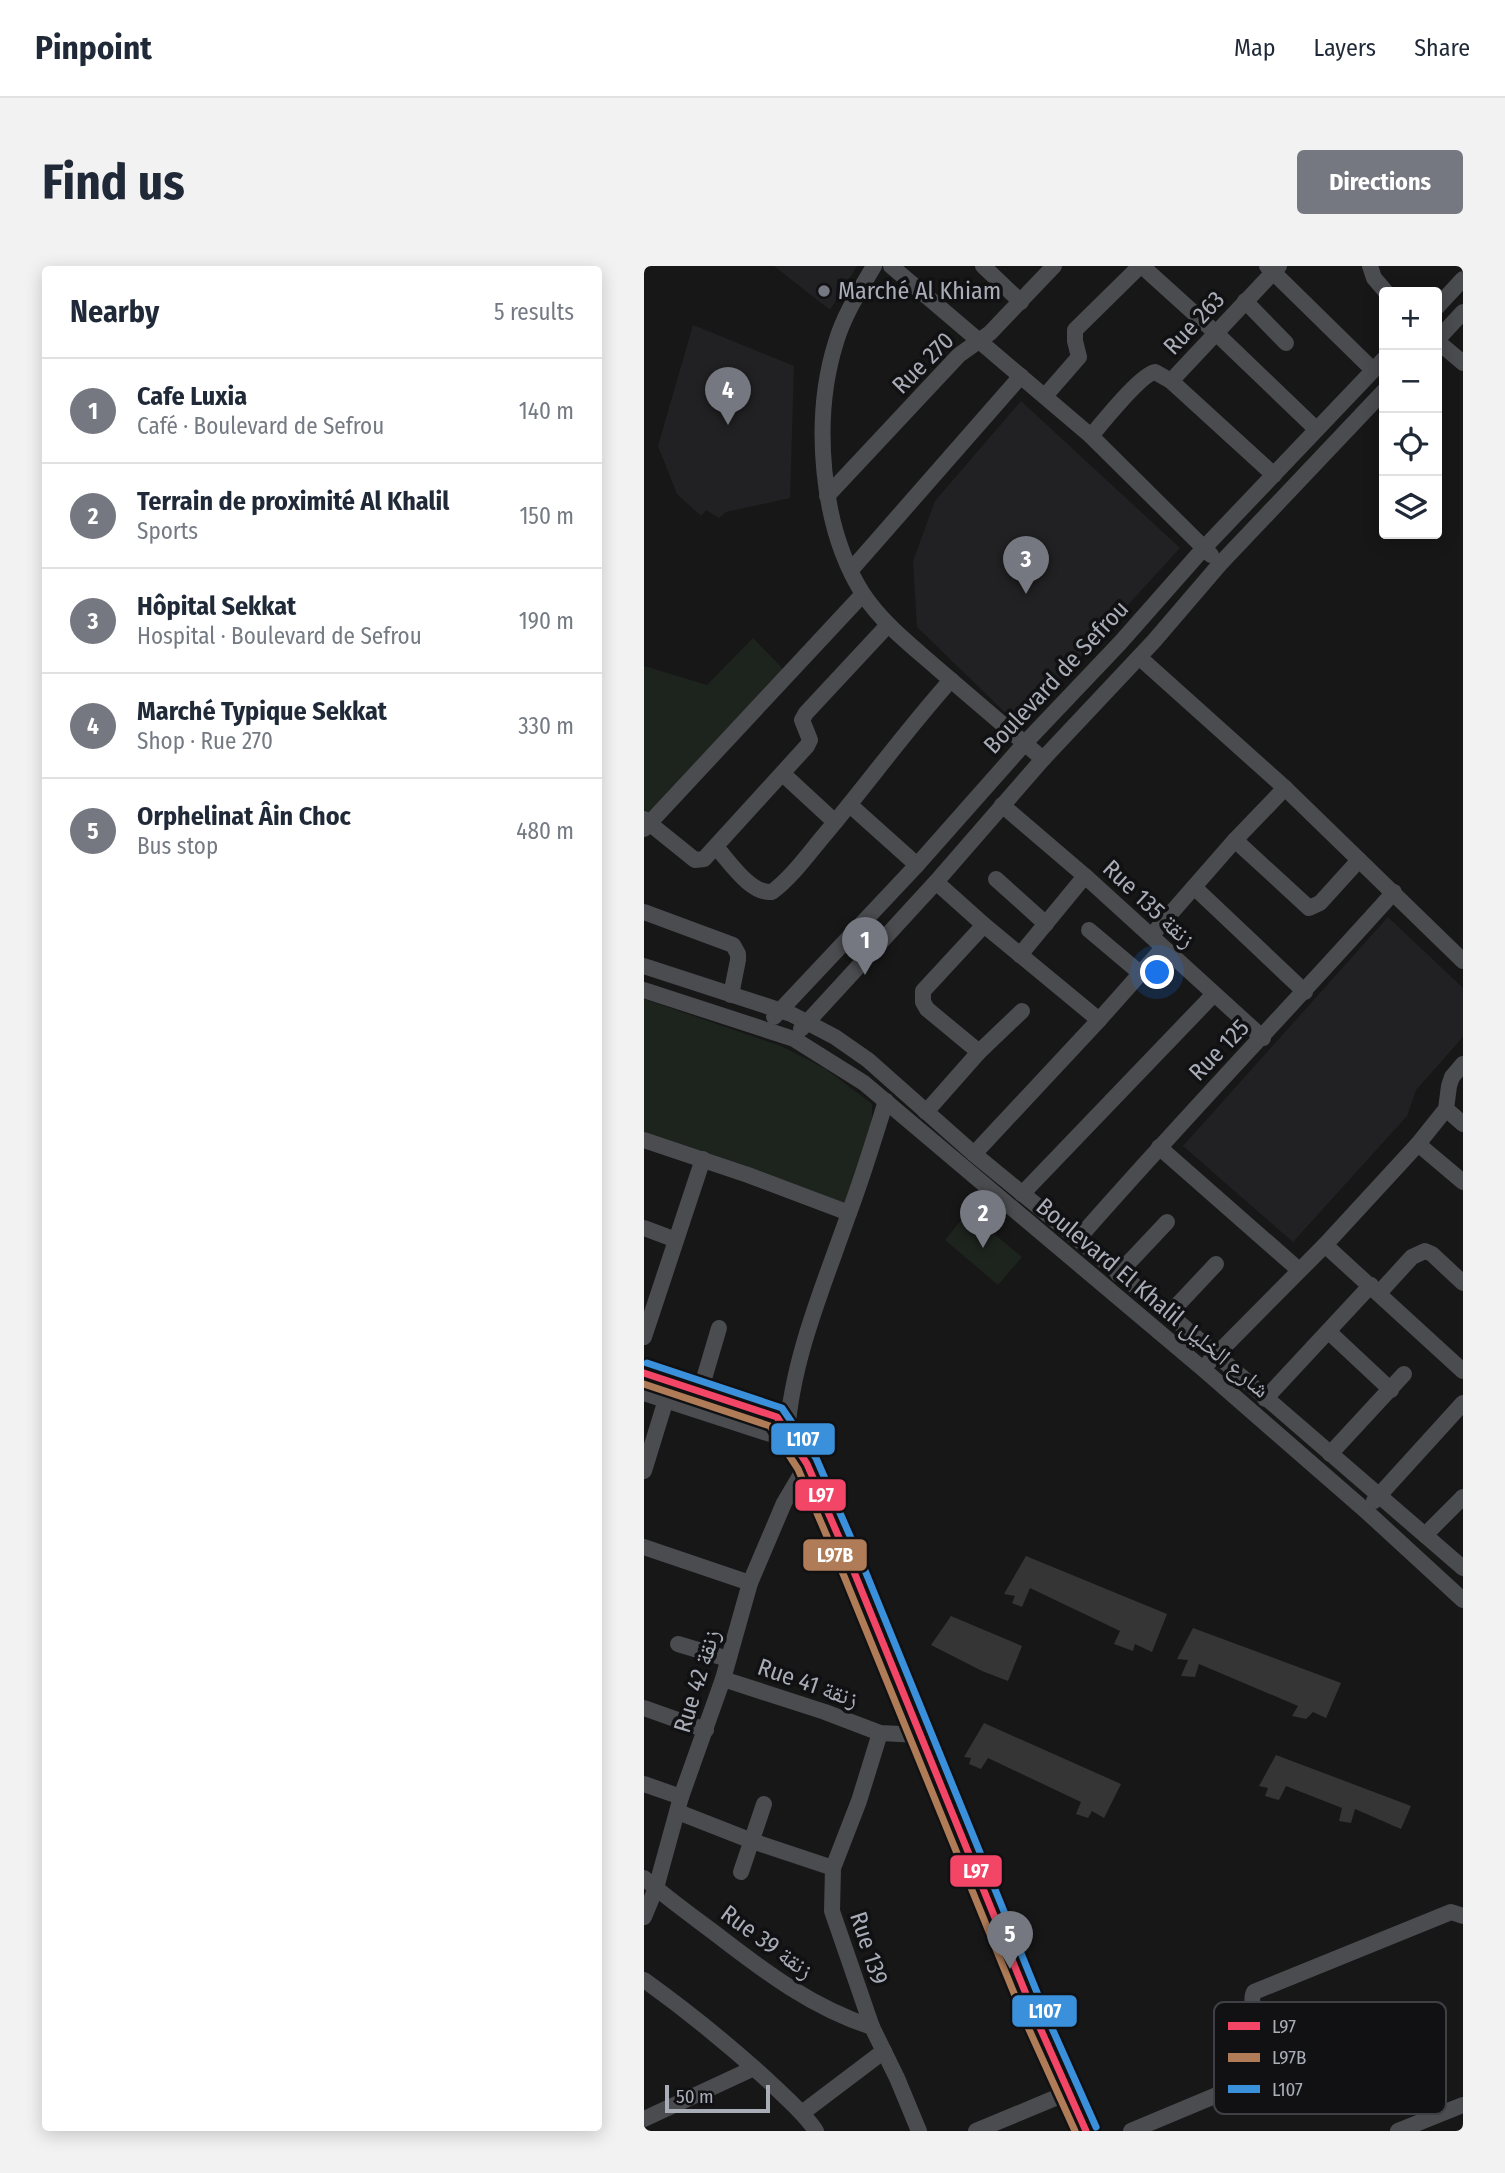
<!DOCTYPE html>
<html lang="en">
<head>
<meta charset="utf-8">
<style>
	body { margin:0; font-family:"Fira Sans Condensed","Noto Naskh Arabic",sans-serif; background:#f2f2f3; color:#1f2937 }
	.controls { position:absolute; right:21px; top:21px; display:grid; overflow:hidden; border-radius:7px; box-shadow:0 4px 18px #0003 }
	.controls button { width:63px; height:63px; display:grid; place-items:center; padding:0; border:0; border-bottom:2px solid #e0e1e3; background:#fff; color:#1f2937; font:35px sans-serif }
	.scale { position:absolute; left:21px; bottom:18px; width:105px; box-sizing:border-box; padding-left:7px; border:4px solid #a8adb8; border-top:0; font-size:19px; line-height:24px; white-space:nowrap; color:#a8adb8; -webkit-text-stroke:5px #111113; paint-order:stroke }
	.you { position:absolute; left:514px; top:707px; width:24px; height:24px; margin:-18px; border:5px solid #fff; border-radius:50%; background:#1a73e8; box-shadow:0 0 0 10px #1a73e833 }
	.badge { display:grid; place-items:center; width:46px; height:46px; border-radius:50%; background:#757880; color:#fff; font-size:23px; font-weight:700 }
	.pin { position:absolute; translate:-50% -58px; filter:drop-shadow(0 2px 4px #0008) }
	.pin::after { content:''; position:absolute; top:37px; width:24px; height:21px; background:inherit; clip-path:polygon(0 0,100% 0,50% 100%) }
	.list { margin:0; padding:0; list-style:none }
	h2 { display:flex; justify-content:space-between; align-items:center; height:91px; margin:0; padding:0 28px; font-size:30px }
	h2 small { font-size:23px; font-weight:400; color:#747a83 }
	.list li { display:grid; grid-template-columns:46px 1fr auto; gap:21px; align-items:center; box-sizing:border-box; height:105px; padding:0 28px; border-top:2px solid #e0e1e3 }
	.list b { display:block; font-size:26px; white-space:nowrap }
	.list p { margin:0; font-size:23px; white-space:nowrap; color:#747a83 }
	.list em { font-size:23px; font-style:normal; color:#747a83 }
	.icon { flex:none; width:38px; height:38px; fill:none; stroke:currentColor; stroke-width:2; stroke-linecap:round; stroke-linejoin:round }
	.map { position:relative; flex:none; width:819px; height:1865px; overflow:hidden; border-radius:7px }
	header { display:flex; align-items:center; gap:42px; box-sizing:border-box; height:98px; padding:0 35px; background:#fff; border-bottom:2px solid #e0e1e3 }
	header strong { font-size:33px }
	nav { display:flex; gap:38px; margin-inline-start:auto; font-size:24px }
	.intro { display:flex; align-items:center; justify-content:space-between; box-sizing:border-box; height:168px; padding:0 42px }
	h1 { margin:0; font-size:49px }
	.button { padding:18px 32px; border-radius:7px; background:#757880; color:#fff; font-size:24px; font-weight:700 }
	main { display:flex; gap:42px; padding:0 42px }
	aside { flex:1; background:#fff; border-radius:7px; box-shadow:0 4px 18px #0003 }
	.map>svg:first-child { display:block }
</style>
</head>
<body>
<header>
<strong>Pinpoint</strong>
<nav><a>Map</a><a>Layers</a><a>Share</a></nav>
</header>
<div class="intro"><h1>Find us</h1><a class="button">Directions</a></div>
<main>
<aside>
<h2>Nearby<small>5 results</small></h2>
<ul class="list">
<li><span class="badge">1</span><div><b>Cafe Luxia</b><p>Café · Boulevard de Sefrou</p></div><em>140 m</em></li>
<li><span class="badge">2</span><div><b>Terrain de proximité Al Khalil</b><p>Sports</p></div><em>150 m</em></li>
<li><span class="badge">3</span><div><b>Hôpital Sekkat</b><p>Hospital · Boulevard de Sefrou</p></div><em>190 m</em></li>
<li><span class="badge">4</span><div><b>Marché Typique Sekkat</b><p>Shop · Rue 270</p></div><em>330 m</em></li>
<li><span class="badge">5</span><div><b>Orphelinat Âin Choc</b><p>Bus stop</p></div><em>480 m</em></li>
</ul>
</aside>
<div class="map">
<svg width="819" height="1865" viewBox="0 0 819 1865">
	<rect width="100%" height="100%" fill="#171717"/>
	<g fill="#212123">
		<polygon points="130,0 213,0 186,44"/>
		<polygon points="49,59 150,100 146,232 82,246 75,252 62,244 57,250 33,228 14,180"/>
		<polygon points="377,135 536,282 374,459 273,361 269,295 291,235"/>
		<polygon points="744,651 819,722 819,771 772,824 763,850 649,976 539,880"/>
	</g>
	<g fill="#1d241e">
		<polygon points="109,372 145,409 0,553 0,400 63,419"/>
		<polygon points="0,733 137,780 182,803 228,838 228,878 205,945 0,872"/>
		<polygon points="324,946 378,991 354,1019 301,974"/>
	</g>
	<g fill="#353536">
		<polygon points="382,1290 523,1348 508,1386 491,1378 489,1385 470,1378 476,1365 386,1322 378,1341 368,1337 371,1330 360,1328"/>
		<polygon points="307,1350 378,1380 364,1415 338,1405 287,1379"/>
		<polygon points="549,1362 697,1417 682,1452 669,1446 662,1453 648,1450 654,1440 555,1398 551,1411 537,1410 544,1394 533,1393"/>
		<polygon points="340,1457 477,1518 460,1552 448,1545 444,1552 432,1548 437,1536 344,1492 337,1503 325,1498 327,1492 320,1491"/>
		<polygon points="632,1489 767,1540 757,1563 711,1543 707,1557 695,1555 698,1542 642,1520 635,1534 621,1530 624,1522 615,1520"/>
	</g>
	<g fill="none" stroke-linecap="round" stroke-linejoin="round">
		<g stroke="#4b4c50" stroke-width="16">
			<path d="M230,0C216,24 200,49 192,76C168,152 176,260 219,328C239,358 268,380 294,403C329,433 364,463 399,493"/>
			<polyline points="247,0 447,170 567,289"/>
			<polyline points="339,0 377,36"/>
			<polyline points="498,0 572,67 672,163"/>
			<polyline points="623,0 729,104"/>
			<polyline points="726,0 730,12 742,26"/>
			<polyline points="601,35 642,77"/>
			<polyline points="793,41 819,13"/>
			<polyline points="793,74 819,46"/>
			<polyline points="793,75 819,97"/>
			<polyline points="527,115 635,0"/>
			<polyline points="401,130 435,91 431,75 431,64 496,0"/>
			<path d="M447,170C459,156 496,109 511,106L527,115L630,209"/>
			<polyline points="183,230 315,89 346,67 410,0"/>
			<polyline points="207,304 377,110"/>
			<polyline points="495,391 641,522 819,695"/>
			<polyline points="139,508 191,556"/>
			<polyline points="206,539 273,599"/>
			<polyline points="358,539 441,610 619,772"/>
			<polyline points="0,553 51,594 60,593 163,480 166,474 158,454 162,447 244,359"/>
			<polyline points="0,563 219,328"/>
			<polyline points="591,574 665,642 676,637 715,594"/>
			<path d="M72,581C86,596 106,628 128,626C149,610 165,587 182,567C224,517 263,463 307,414"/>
			<polyline points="352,613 402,658"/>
			<polyline points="292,616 340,659 455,754"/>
			<polyline points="550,621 661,726"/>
			<polyline points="0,646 89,679 94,688 94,694 87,729"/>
			<polyline points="445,664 496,707"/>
			<polyline points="507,670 591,574 641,522"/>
			<polyline points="376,689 441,610"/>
			<polyline points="0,700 147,748 191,771 224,794 330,888 525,1048 819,1302"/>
			<polyline points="0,724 150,773 220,817 559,1103 722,1245 819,1334"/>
			<polyline points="130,751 273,599 381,477 476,377 559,283 740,93"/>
			<polyline points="157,763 292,616 399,493 510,375 576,298 740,125"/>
			<polyline points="335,786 283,743 279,736 279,725 340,659"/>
			<polyline points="802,843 819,858"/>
			<polyline points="282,846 335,786 378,745"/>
			<polyline points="0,874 104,909 205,947"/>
			<polyline points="774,878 819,916"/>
			<polyline points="515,881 655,1004"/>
			<polyline points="330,888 455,754 519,682"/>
			<polyline points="378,928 570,728"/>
			<polyline points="0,962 32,974"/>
			<path d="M434,973C537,855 645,743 750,626"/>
			<polyline points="681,979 819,1105"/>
			<polyline points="474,1008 523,956"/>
			<polyline points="735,1027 768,991 781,985 788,988 819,1017"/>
			<polyline points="525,1048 572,998"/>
			<polyline points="685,1066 747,1124"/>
			<polyline points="0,1071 59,893"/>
			<polyline points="565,1096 681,979 774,878 802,843 805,820 808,811 819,798"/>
			<polyline points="0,1107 133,1151 163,1198 210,1306 393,1755 442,1865"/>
			<polyline points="56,1126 75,1062"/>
			<polyline points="0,1127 126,1168 143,1168"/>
			<polyline points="621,1133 727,1019"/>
			<path d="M143,1168C148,1092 180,1019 205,947C219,910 230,873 242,835"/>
			<polyline points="686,1188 760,1108"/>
			<polyline points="0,1205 24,1127"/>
			<polyline points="730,1235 819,1137"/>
			<polyline points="781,1269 819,1231"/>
			<polyline points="0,1281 106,1317"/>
			<polyline points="34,1378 84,1393"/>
			<polyline points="79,1413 181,1446 236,1467 276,1469"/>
			<polyline points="0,1442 62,1464"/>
			<polyline points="236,1467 215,1535 189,1602 188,1645 228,1761 253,1812 275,1865"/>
			<polyline points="0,1518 37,1531"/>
			<polyline points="34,1546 108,1575 189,1602"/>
			<polyline points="97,1606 120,1538"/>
			<path d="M0,1612C23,1632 48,1650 72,1668C121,1706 169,1742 228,1761"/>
			<polyline points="0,1651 12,1622 37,1531 79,1413 106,1317 140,1237 163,1198"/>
			<path d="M0,1714C46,1747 89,1782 131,1821C145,1835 161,1848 172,1865"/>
			<polyline points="158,1847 240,1785"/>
			<polyline points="0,1853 110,1802"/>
			<polyline points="332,1865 423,1827"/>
			<path d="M487,1865L628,1806L632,1798C625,1782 602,1740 610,1726L807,1646L819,1650"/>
			<polyline points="754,1865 819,1839"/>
		</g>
		<defs>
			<polyline id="bus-1" points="0,1107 133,1151 163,1198 210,1306 393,1755 442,1865"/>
			<polyline id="bus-2" points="0,1118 126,1160 154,1203 200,1310 383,1759 431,1865"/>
			<polyline id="bus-3" points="3,1097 138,1142 172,1192 220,1302 403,1751 452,1861"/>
		</defs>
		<use href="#bus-1" stroke="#111113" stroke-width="12"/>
		<use href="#bus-2" stroke="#111113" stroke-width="12"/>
		<use href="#bus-3" stroke="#111113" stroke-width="12"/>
		<use href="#bus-1" stroke="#f34667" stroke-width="7"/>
		<use href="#bus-2" stroke="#b07c57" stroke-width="7"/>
		<use href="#bus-3" stroke="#3a90db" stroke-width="7"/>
	</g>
	<circle fill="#757880" stroke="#111113" stroke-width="2.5" cx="180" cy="25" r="7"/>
	<g text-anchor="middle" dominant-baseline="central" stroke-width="7" stroke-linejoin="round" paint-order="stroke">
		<g font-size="24" fill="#a8adb8" stroke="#111113" text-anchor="start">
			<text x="194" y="25">Marché Al Khiam</text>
		</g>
		<g font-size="24" fill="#a8adb8" stroke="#111113">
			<text transform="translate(550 57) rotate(-47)">Rue 263</text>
			<text transform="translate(279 97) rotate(-45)">Rue 270</text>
			<text transform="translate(412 411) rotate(-47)">Boulevard de Sefrou</text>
			<text transform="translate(505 638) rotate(43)">Rue 135 زنقة</text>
			<text transform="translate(575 784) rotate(-46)">Rue 125</text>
			<text transform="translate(509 1032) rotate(40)">Boulevard El Khalil شارع الخليل</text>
			<text transform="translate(53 1415) rotate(-73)">Rue 42 زنقة</text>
			<text transform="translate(164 1417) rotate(19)">Rue 41 زنقة</text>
			<text transform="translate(123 1676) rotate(36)">Rue 39 زنقة</text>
			<text transform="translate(225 1682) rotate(72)">Rue 139</text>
		</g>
	</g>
	<rect x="570" y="1736" width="232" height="112" rx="10" fill="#111113" stroke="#3e4045" stroke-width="2"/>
	<rect x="584" y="1756" width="32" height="8" fill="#f34667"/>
	<rect x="584" y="1787" width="32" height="9" fill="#b07c57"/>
	<rect x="584" y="1819" width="32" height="8" fill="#3a90db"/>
	<g font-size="19" fill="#a8adb8">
		<text x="628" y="1767">L97</text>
		<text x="628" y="1798">L97B</text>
		<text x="628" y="1830">L107</text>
	</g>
	<g stroke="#111113" stroke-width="2.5">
		<rect x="126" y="1156" width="66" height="34" rx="7" fill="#3a90db"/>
		<rect x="150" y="1212" width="53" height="34" rx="7" fill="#f34667"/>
		<rect x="158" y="1272" width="66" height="34" rx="7" fill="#b07c57"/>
		<rect x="305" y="1588" width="54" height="34" rx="7" fill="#f34667"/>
		<rect x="367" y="1728" width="67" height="34" rx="7" fill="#3a90db"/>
	</g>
	<g font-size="19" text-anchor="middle" font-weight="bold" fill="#fff">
		<text x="159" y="1180">L107</text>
		<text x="177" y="1236">L97</text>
		<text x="191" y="1296">L97B</text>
		<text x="332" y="1612">L97</text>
		<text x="401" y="1752">L107</text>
	</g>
</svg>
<div class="controls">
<button>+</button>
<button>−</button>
<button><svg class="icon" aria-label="locate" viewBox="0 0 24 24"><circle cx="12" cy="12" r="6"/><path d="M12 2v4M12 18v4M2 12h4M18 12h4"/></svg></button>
<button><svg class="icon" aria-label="layers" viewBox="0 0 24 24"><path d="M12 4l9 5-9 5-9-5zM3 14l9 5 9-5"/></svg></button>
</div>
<div class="scale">50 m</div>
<div class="you"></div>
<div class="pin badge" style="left:221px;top:709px">1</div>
<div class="pin badge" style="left:339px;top:982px">2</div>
<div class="pin badge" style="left:382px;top:328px">3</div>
<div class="pin badge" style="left:84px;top:159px">4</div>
<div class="pin badge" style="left:366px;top:1703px">5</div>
</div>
</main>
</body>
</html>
